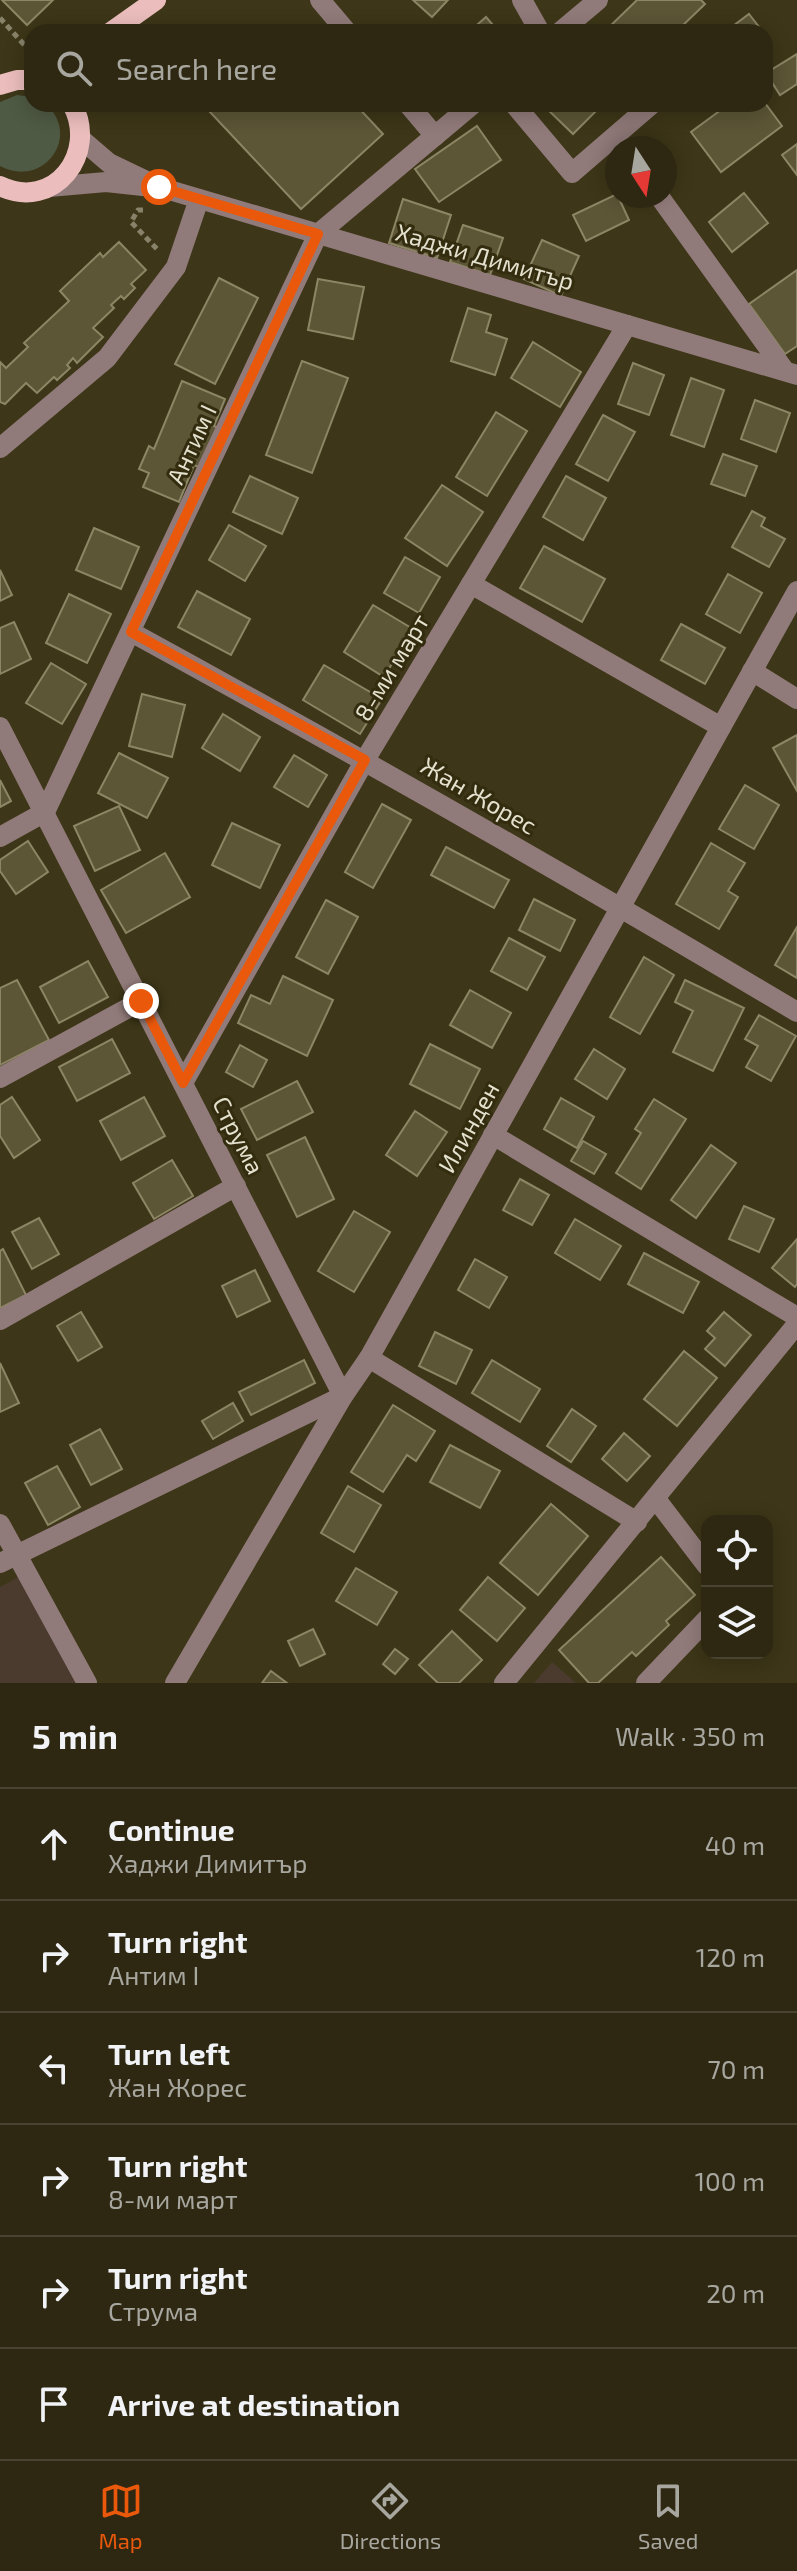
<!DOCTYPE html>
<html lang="en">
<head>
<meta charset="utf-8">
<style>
	body { margin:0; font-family:"Exo 2",sans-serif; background:#36301b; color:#f1f3f6 }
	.controls { position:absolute; right:24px; bottom:24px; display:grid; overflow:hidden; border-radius:16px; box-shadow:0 4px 20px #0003 }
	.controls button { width:72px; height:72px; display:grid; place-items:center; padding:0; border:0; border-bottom:2px solid #494432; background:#2e2812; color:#f1f3f6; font:40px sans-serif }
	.compass { position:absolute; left:605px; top:136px; width:72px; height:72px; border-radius:50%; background:#2e2812; box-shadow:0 4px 20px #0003; rotate:168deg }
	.stop { position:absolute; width:24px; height:24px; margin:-18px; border:6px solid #ea580c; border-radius:50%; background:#fff }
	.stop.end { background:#ea580c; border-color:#fff; box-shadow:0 2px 8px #0008 }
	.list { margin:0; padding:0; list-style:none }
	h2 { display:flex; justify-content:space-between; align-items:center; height:104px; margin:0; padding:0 32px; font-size:34px }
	h2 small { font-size:26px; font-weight:400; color:#a7a69f }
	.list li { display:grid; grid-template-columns:52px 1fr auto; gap:24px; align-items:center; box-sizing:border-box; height:112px; padding:0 32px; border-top:2px solid #494432 }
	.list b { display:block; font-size:30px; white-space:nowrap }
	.list p { margin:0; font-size:26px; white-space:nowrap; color:#a7a69f }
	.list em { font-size:26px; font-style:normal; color:#a7a69f }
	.icon { flex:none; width:44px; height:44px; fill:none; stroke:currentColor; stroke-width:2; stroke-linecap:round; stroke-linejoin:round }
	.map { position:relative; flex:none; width:797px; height:1683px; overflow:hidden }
	.search { position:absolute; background:#2e2812; box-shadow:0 4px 20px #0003; left:24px; right:24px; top:24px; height:88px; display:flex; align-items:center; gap:20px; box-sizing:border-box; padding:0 28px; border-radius:24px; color:#a7a69f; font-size:30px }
	.sheet { height:776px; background:#2e2812 }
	nav { display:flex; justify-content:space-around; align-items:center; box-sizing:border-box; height:112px; border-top:2px solid #494432; background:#2e2812; font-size:22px; color:#a7a69f }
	nav a { display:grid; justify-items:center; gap:4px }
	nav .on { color:#ea580c }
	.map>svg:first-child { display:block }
</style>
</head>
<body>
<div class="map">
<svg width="797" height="1683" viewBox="0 0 797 1683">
	<rect width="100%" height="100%" fill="#3d3618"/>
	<g fill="#4a3b2e">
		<polygon points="26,1573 87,1683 0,1683 0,1587"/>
		<polygon points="552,1662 576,1683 534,1683"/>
	</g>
	<path fill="#4f5a44" d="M17,95L32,97V104H46C82,137 43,189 0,166V102Z"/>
	<g fill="#5c5536" stroke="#8d8665" stroke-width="2">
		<polygon points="2,0 53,0 27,25"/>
		<polygon points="413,0 448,0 432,17"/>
		<polygon points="637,0 701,0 705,4 676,32 604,32"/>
		<polygon points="749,14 763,32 725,32"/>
		<polygon points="486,17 499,32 469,32"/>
		<polygon points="797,54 797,84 780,95 766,73"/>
		<polygon points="765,103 782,126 721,172 691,132 729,104"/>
		<polygon points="219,104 355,104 383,134 301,209 210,112"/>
		<polygon points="542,104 603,104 573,134"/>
		<polygon points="477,126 501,160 439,202 415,169"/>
		<polygon points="797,144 797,175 782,155"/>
		<polygon points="744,193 768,223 732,252 709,222"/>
		<polygon points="617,194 629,220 586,241 573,215"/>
		<polygon points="403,199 451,215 437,258 389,243"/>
		<polygon points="463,225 503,238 490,275 450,262"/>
		<polygon points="542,240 579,256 561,296 524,279"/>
		<polygon points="119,242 146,270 131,284 135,288 124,299 121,296 111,305 114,308 93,328 103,337 77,363 73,358 67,365 70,368 57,380 54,377 37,393 26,383 5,404 0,402 0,362 6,368 28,347 24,343 69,301 60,291 100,253 103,257"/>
		<polygon points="797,270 797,346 785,354 749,304"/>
		<polygon points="219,278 258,298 215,384 175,364"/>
		<polygon points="318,279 364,287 353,339 308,330"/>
		<polygon points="468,308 491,315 486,332 507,339 495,375 451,361"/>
		<polygon points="533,342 581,372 560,407 511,378"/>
		<polygon points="302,361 348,378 312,473 266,455"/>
		<polygon points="633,363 664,375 649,415 618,404"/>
		<polygon points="691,378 724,390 704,447 671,435"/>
		<polygon points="182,381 225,399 214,426 218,428 201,468 194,465 179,502 143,487 149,473 139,469 149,446 154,449"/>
		<polygon points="755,400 790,413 776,452 741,439"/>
		<polygon points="496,412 527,431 487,496 456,477"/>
		<polygon points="603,415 635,432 608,481 576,464"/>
		<polygon points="723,454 757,466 745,496 711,484"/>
		<polygon points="250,476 298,498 282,534 233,512"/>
		<polygon points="566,476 606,498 583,540 543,517"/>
		<polygon points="442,485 483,512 447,566 405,538"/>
		<polygon points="752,511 765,518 761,526 785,539 769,567 732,547"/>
		<polygon points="229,525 266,546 245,581 209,560"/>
		<polygon points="94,528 139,547 121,589 76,570"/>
		<polygon points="544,546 605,579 582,622 520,588"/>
		<polygon points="405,557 440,577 419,613 384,593"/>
		<polygon points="0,570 12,595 0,601"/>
		<polygon points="728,574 762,593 740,633 706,614"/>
		<polygon points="197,591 250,619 231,655 178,627"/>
		<polygon points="69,594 111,614 87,663 46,643"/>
		<polygon points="373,605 413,629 384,677 344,652"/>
		<polygon points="14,622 31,659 0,674 0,628"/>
		<polygon points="681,624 725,648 705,684 661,660"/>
		<polygon points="51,663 86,684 62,724 26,703"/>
		<polygon points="324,665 382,699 360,734 303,700"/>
		<polygon points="142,694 185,705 172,757 129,746"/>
		<polygon points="223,714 260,737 240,771 202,748"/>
		<polygon points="797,735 797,791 773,748"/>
		<polygon points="119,753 168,778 147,818 98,793"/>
		<polygon points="294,755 327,775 308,807 274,787"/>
		<polygon points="0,780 11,801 0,807"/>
		<polygon points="745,785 779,805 754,849 719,829"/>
		<polygon points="382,804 411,820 373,888 345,872"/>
		<polygon points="119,806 140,850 95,871 74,826"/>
		<polygon points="232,823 280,845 260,888 212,865"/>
		<polygon points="28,841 48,872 16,894 0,871 0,860"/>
		<polygon points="711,843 745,863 728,891 738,897 719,929 676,904"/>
		<polygon points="446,847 509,880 494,908 431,875"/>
		<polygon points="165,853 190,897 126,933 101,890"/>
		<polygon points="534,899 575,920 560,951 519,930"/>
		<polygon points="326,900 358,917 328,974 296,957"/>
		<polygon points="797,927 797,978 775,965"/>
		<polygon points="509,938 545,957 527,990 491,971"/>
		<polygon points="644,957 674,975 640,1034 610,1017"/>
		<polygon points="88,961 108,997 59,1023 40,987"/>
		<polygon points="283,976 333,1000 307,1056 238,1023 251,995 270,1004"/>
		<polygon points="17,980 49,1040 0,1065 0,988"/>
		<polygon points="685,980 744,1008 713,1071 673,1052 693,1011 675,1002"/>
		<polygon points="470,990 511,1013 492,1048 450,1025"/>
		<polygon points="759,1015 796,1036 771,1081 746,1067 758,1046 745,1039"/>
		<polygon points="112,1039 130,1073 77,1101 59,1067"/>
		<polygon points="430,1044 480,1069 460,1109 410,1084"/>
		<polygon points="240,1045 267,1060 253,1087 226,1072"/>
		<polygon points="594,1049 625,1069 607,1099 575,1079"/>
		<polygon points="297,1081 313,1112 257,1140 241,1109"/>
		<polygon points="12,1097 40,1140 14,1158 0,1136 0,1105"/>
		<polygon points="144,1097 165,1136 121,1160 100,1121"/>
		<polygon points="561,1098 594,1117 577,1148 544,1129"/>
		<polygon points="654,1099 686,1119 641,1189 616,1173 641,1133 635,1129"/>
		<polygon points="415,1111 447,1132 417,1176 386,1155"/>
		<polygon points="305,1137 334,1199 297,1217 267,1155"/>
		<polygon points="583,1141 606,1154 594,1174 571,1161"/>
		<polygon points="711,1145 736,1163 696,1218 671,1200"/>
		<polygon points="172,1160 193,1196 154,1219 133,1183"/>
		<polygon points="520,1179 549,1195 532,1225 503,1210"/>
		<polygon points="744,1206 774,1219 759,1252 729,1239"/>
		<polygon points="354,1211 390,1232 354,1292 318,1271"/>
		<polygon points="39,1218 59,1254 32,1269 12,1232"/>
		<polygon points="575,1219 621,1246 600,1280 555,1253"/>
		<polygon points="797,1239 797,1284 795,1287 772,1268"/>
		<polygon points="3,1249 26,1295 0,1308 0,1251"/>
		<polygon points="644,1253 699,1282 683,1313 628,1284"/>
		<polygon points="475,1259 507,1277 489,1308 458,1290"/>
		<polygon points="255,1270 270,1301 237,1317 222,1286"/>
		<polygon points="81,1312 102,1347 78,1361 57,1326"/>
		<polygon points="724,1312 751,1335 725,1366 705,1349 715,1338 707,1331"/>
		<polygon points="435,1332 472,1350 456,1384 419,1366"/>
		<polygon points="684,1351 717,1378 677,1426 644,1399"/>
		<polygon points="304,1360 315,1383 251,1415 239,1392"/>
		<polygon points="492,1360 540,1389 520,1422 472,1393"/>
		<polygon points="0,1363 19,1403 0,1412"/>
		<polygon points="233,1403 243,1421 213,1439 202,1421"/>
		<polygon points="393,1405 435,1431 416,1461 407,1455 383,1492 351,1472"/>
		<polygon points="572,1409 596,1426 571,1462 547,1446"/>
		<polygon points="100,1429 122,1469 91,1485 70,1445"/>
		<polygon points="624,1433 650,1456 627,1481 602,1459"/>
		<polygon points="450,1445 500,1471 480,1508 430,1482"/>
		<polygon points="57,1466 80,1507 48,1525 25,1483"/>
		<polygon points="348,1486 381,1505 354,1552 321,1533"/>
		<polygon points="551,1504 588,1536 538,1595 500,1563"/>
		<polygon points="661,1557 695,1595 666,1621 669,1625 636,1656 632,1652 598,1683 589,1683 559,1650"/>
		<polygon points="356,1568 397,1592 377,1625 336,1601"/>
		<polygon points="488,1577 525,1608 497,1641 460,1610"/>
		<polygon points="313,1629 325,1654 300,1666 288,1641"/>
		<polygon points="452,1631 482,1660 459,1683 438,1683 419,1665"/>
		<polygon points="395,1649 408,1659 395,1674 383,1664"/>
		<polygon points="271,1671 287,1683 262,1683"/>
	</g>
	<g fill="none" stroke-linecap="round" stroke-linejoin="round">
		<g stroke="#878269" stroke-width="5" stroke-dasharray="6 4" stroke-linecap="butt">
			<polyline points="0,18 28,49"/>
			<polyline points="143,210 138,210 131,222 158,250"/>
		</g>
		<g stroke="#917b7a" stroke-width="20">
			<polyline points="320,0 347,32"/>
			<polyline points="522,0 540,32"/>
			<polyline points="560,32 598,0"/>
			<polyline points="408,104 435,136"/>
			<polyline points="514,104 572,173 652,104"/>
			<polyline points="81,139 109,163 159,187 797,375"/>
			<polyline points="49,187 106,182 143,186"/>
			<polyline points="659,196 785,371"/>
			<polyline points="0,448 107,358 176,267 199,199"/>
			<polyline points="471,584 721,727"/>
			<path d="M131,632C356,755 578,881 797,1012"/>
			<polyline points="752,671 797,699"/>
			<polyline points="0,727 343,1396 0,1563"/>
			<polyline points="0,837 45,812 318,234 473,104"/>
			<polyline points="0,1078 141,1001"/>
			<polyline points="183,1083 365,760 627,325"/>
			<polyline points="493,1135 797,1317"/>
			<polyline points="0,1320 236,1186"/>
			<polyline points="369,1358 637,1522"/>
			<polyline points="656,1499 707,1566"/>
			<polyline points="0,1524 87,1683"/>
			<polyline points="175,1683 343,1396 369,1358 797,591"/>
			<polyline points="504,1683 797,1324"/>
			<polyline points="646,1683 707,1619"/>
		</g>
		<g stroke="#ebbebd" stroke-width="20">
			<polyline points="111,32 156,0"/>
			<polyline points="0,85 17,80 32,80"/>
			<path d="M0,186C54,212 99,153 72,104"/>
		</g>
	</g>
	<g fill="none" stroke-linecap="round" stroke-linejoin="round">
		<polyline stroke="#ea580c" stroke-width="10" points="141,1001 183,1083 365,760 131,632 318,234 159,187"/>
	</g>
	<g text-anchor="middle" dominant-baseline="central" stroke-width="6" stroke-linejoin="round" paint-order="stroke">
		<g font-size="24" fill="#e4e1cf" stroke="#332c0e">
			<text transform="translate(485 256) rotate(16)">Хаджи Димитър</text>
			<text transform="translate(191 444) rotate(-65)">Антим I</text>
			<text transform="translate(391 667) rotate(-59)">8-ми март</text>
			<text transform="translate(479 795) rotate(30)">Жан Жорес</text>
			<text transform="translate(468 1127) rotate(-61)">Илинден</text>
			<text transform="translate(239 1135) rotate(63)">Струма</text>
		</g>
	</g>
</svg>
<div class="controls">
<button><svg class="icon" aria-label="locate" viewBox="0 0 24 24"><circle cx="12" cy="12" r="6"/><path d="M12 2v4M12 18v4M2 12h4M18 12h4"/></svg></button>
<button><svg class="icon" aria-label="layers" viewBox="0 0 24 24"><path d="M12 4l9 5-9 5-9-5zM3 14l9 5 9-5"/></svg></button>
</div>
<svg class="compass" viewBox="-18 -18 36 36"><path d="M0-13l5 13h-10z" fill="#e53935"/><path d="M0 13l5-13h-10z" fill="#a7a69f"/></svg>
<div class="stop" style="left:159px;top:187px"></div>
<div class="stop end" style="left:141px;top:1001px"></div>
<div class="search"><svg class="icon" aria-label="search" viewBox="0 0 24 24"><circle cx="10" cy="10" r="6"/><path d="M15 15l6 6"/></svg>Search here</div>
</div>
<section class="sheet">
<h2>5 min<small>Walk · 350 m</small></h2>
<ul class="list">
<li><svg class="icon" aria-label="ahead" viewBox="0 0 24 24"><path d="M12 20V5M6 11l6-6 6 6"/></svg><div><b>Continue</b><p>Хаджи Димитър</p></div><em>40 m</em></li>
<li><svg class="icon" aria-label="right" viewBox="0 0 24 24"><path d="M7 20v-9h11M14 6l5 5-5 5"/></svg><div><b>Turn right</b><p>Антим I</p></div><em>120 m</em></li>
<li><svg class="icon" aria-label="left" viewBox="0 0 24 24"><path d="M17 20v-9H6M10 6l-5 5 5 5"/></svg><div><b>Turn left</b><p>Жан Жорес</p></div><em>70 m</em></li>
<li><svg class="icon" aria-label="right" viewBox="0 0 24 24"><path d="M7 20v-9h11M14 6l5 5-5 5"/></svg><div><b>Turn right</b><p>8-ми март</p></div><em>100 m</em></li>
<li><svg class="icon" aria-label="right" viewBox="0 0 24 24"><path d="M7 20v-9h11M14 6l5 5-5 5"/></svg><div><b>Turn right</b><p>Струма</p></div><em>20 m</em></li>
<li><svg class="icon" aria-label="arrive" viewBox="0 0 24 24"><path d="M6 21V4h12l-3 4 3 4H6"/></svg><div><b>Arrive at destination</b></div></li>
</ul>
</section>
<nav>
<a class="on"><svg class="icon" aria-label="map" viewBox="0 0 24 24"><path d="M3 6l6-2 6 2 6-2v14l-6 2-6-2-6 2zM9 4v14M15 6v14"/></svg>Map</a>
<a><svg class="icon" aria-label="directions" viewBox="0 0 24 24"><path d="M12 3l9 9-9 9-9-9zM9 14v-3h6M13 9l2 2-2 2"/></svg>Directions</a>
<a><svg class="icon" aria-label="saved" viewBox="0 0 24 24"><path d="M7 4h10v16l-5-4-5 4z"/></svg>Saved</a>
</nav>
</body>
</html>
